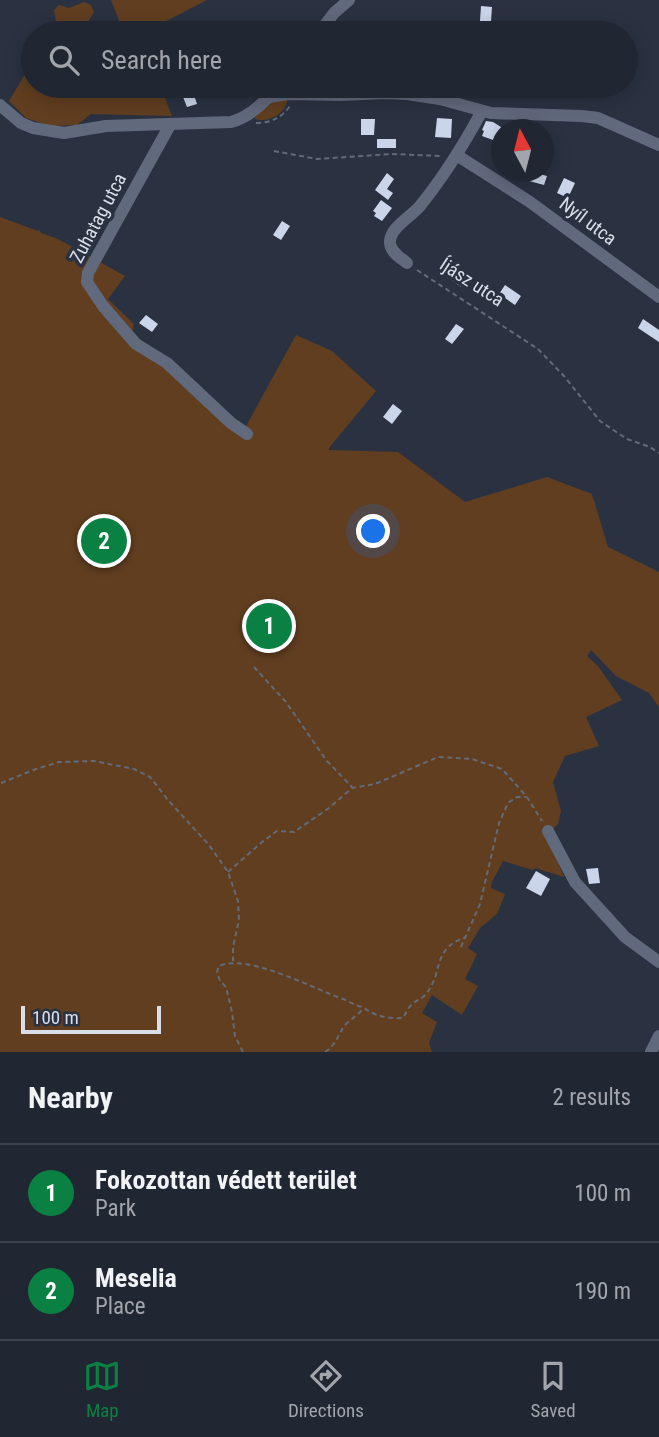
<!DOCTYPE html>
<html lang="en">
<head>
<meta charset="utf-8">
<style>
	body { margin:0; font-family:"Roboto Condensed",sans-serif; background:#282e3a; color:#f1f3f6 }
	.compass { position:absolute; left:491px; top:119px; width:63px; height:63px; border-radius:50%; background:#202632; box-shadow:0 4px 18px #0003; rotate:353deg }
	.scale { position:absolute; left:21px; bottom:18px; width:140px; box-sizing:border-box; padding-left:7px; border:4px solid #d9dee9; border-top:0; font-size:19px; line-height:24px; white-space:nowrap; color:#d9dee9; -webkit-text-stroke:5px #2a3242; paint-order:stroke }
	.you { position:absolute; left:374px; top:532px; width:24px; height:24px; margin:-18px; border:5px solid #fff; border-radius:50%; background:#1a73e8; box-shadow:0 0 0 10px #1a73e833 }
	.badge { display:grid; place-items:center; width:46px; height:46px; border-radius:50%; background:#0b8043; color:#fff; font-size:23px; font-weight:700 }
	.pin { position:absolute; translate:-50% -50%; border:4px solid #fff; box-shadow:0 2px 7px #0006 }
	.list { margin:0; padding:0; list-style:none }
	h2 { display:flex; justify-content:space-between; align-items:center; height:91px; margin:0; padding:0 28px; font-size:30px }
	h2 small { font-size:23px; font-weight:400; color:#a2a5ac }
	.list li { display:grid; grid-template-columns:46px 1fr auto; gap:21px; align-items:center; box-sizing:border-box; height:98px; padding:0 28px; border-top:2px solid #3d434d }
	.list b { display:block; font-size:26px; white-space:nowrap }
	.list p { margin:0; font-size:23px; white-space:nowrap; color:#a2a5ac }
	.list em { font-size:23px; font-style:normal; color:#a2a5ac }
	.icon { flex:none; width:38px; height:38px; fill:none; stroke:currentColor; stroke-width:2; stroke-linecap:round; stroke-linejoin:round }
	.map { position:relative; flex:none; width:659px; height:1052px; overflow:hidden }
	.search { position:absolute; background:#202632; box-shadow:0 4px 18px #0003; left:21px; right:21px; top:21px; height:77px; display:flex; align-items:center; gap:18px; box-sizing:border-box; padding:0 24px; border-radius:38px; color:#a2a5ac; font-size:26px }
	.sheet { height:287px; background:#202632 }
	nav { display:flex; justify-content:space-around; align-items:center; box-sizing:border-box; height:98px; border-top:2px solid #3d434d; background:#202632; font-size:19px; color:#a2a5ac }
	nav a { display:grid; justify-items:center; gap:4px }
	nav .on { color:#0b8043 }
	.map>svg:first-child { display:block }
</style>
</head>
<body>
<div class="map">
<svg width="659" height="1052" viewBox="0 0 659 1052">
	<rect width="100%" height="100%" fill="#2a3242"/>
	<g fill="#613e20">
		<polygon points="111,0 207,0 143,33 124,33"/>
		<polygon points="84,2 91,5 94,12 85,27 93,33 50,33 56,23 54,10 59,5 69,8"/>
		<polygon points="33,61 33,86 160,86 172,116 91,114 77,125 50,126 26,118 9,101"/>
		<path d="M288,98C286,113 270,123 255,119L254,115L263,103Z"/>
		<polygon points="0,217 38,231 39,230 41,233 58,239 125,276 108,299 134,324 130,341 156,362 245,428 296,335 332,351 376,391 329,448 329,450 398,452 465,502 547,477 592,494 608,547 659,572 659,707 649,693 616,676 591,650 587,656 598,666 622,700 586,717 599,746 565,756 553,782 561,811 558,824 553,829 550,843 564,877 535,868 533,870 503,861 492,882 491,888 505,894 497,914 480,928 468,948 477,954 465,979 478,986 462,1015 432,995 422,1013 437,1022 429,1043 432,1052 0,1052"/>
	</g>
	<g fill="#cbd5ea">
		<polygon points="481,6 492,7 491,22 480,21"/>
		<polygon points="192,89 197,104 187,107 181,92"/>
		<polygon points="437,118 452,119 451,138 435,137"/>
		<polygon points="361,119 375,119 374,135 361,135"/>
		<polygon points="486,121 493,122 501,127 501,136 496,134 493,140 482,136 484,131 482,130"/>
		<rect x="377" y="139" width="19" height="9"/>
		<polygon points="532,172 547,176 544,185 529,181"/>
		<polygon points="387,173 394,179 387,189 393,193 388,200 375,190"/>
		<polygon points="564,178 575,183 568,198 557,193"/>
		<polygon points="381,200 392,208 382,221 374,216 376,213 373,211"/>
		<polygon points="282,221 290,226 281,240 273,235"/>
		<polygon points="451,260 461,268 459,271 468,279 461,287 441,272"/>
		<polygon points="505,285 521,296 515,305 499,294"/>
		<polygon points="146,315 158,324 152,332 139,323"/>
		<polygon points="643,319 659,330 659,342 638,328"/>
		<polygon points="456,324 464,329 452,344 445,339"/>
		<polygon points="393,404 402,411 392,424 383,417"/>
		<polygon points="598,868 600,883 589,884 586,869"/>
		<polygon points="536,871 550,879 541,896 526,888"/>
	</g>
	<g fill="none" stroke-linecap="round" stroke-linejoin="round">
		<g stroke="#636a78" stroke-width="2" stroke-dasharray="5 3.5" stroke-linecap="butt">
			<path d="M256,123C271,123 281,118 290,106"/>
			<polyline points="274,151 317,159 392,154 441,156"/>
			<polyline points="417,270 538,349 564,376 600,421 627,439 650,447 659,453"/>
			<polyline points="254,667 286,702 326,760 352,787"/>
			<polyline points="1,783 36,769 59,762 94,761 134,769 150,777 168,800 209,845 228,872 238,901 239,920 233,947 233,961"/>
			<polyline points="228,872 262,842 277,831 294,832 329,808 352,788 375,784 438,757 472,759 502,769 527,797 542,821"/>
			<polyline points="461,947 480,904 499,823 508,803 517,797 526,797"/>
			<path d="M243,1052L235,1036L232,1012L226,987L220,981L217,972L219,966C248,953 314,989 343,999C351,1002 355,1006 363,1007C374,1016 388,1019 403,1018C406,1013 408,1008 412,1004C417,1000 422,999 426,994C444,972 431,949 466,937"/>
			<path d="M325,1052C338,1043 337,1035 346,1024C352,1018 359,1015 363,1008"/>
		</g>
		<g stroke="#61697c" stroke-width="12">
			<polyline points="319,33 334,13 349,0"/>
			<polyline points="269,97 288,94 341,95 385,93 407,94 440,99 491,113 582,116 598,118 659,145"/>
			<path d="M0,105L21,123L33,128L64,133L106,126L231,122C250,117 266,101 278,86"/>
			<polyline points="170,125 88,273 87,282 103,306 136,344 167,363 231,423 247,434"/>
			<polyline points="458,156 530,202 659,297"/>
			<path d="M407,263C401,258 391,253 390,243C389,228 411,217 420,206C445,175 463,146 482,111"/>
			<polyline points="548,831 575,882 625,937 659,962"/>
			<polyline points="651,1052 659,1036"/>
		</g>
	</g>
	<g text-anchor="middle" dominant-baseline="central" stroke-width="7" stroke-linejoin="round" paint-order="stroke">
		<g font-size="19" fill="#d9dee9" stroke="#2a3242">
			<text transform="translate(98 218) rotate(-62)">Zuhatag utca</text>
			<text transform="translate(588 221) rotate(37)">Nyíl utca</text>
			<text transform="translate(472 282) rotate(33)">Íjász utca</text>
		</g>
	</g>
</svg>
<svg class="compass" viewBox="-18 -18 36 36"><path d="M0-13l5 13h-10z" fill="#e53935"/><path d="M0 13l5-13h-10z" fill="#a2a5ac"/></svg>
<div class="scale">100 m</div>
<div class="you"></div>
<div class="pin badge" style="left:269px;top:626px">1</div>
<div class="pin badge" style="left:104px;top:541px">2</div>
<div class="search"><svg class="icon" aria-label="search" viewBox="0 0 24 24"><circle cx="10" cy="10" r="6"/><path d="M15 15l6 6"/></svg>Search here</div>
</div>
<section class="sheet">
<h2>Nearby<small>2 results</small></h2>
<ul class="list">
<li><span class="badge">1</span><div><b>Fokozottan védett terület</b><p>Park</p></div><em>100 m</em></li>
<li><span class="badge">2</span><div><b>Meselia</b><p>Place</p></div><em>190 m</em></li>
</ul>
</section>
<nav>
<a class="on"><svg class="icon" aria-label="map" viewBox="0 0 24 24"><path d="M3 6l6-2 6 2 6-2v14l-6 2-6-2-6 2zM9 4v14M15 6v14"/></svg>Map</a>
<a><svg class="icon" aria-label="directions" viewBox="0 0 24 24"><path d="M12 3l9 9-9 9-9-9zM9 14v-3h6M13 9l2 2-2 2"/></svg>Directions</a>
<a><svg class="icon" aria-label="saved" viewBox="0 0 24 24"><path d="M7 4h10v16l-5-4-5 4z"/></svg>Saved</a>
</nav>
</body>
</html>
